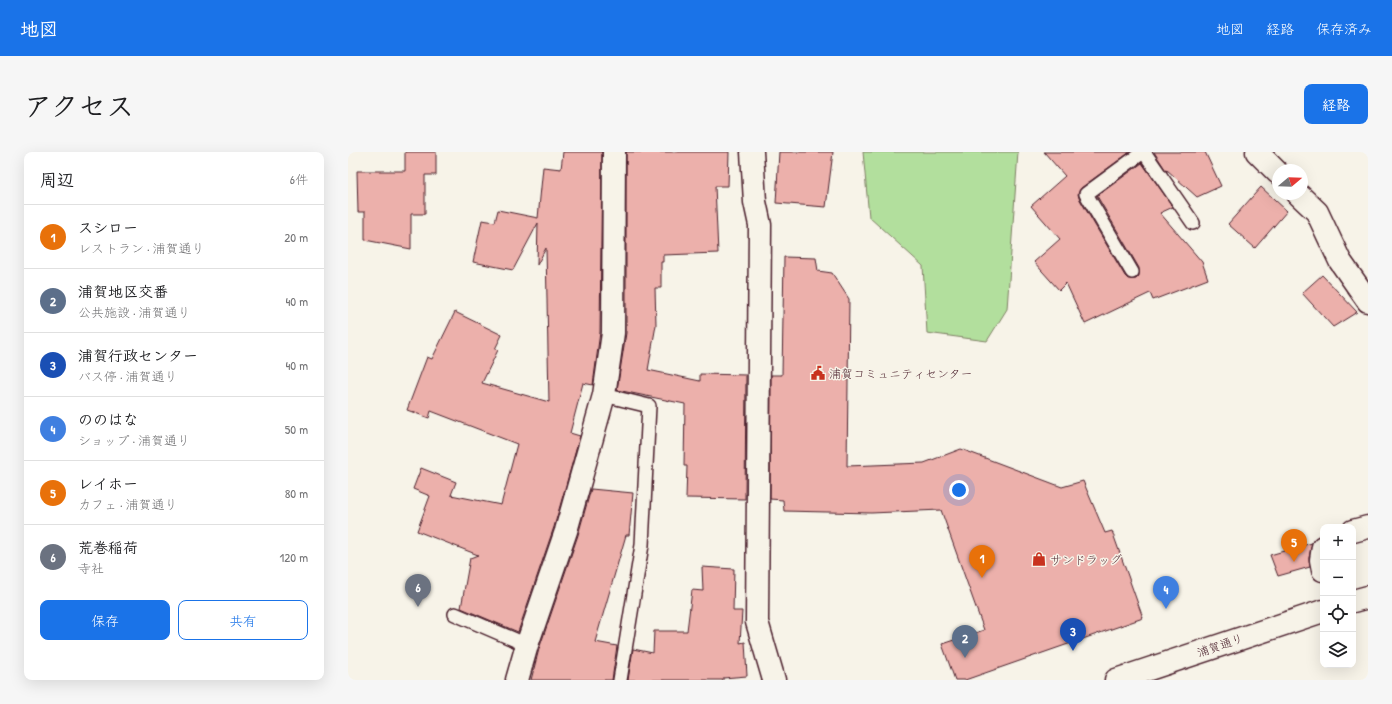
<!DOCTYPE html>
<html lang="ja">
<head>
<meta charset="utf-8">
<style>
	body { margin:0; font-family:"Patrick Hand","Klee One",sans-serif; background:#f6f6f6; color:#202124 }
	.controls { position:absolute; right:12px; bottom:12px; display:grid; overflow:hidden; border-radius:8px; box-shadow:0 4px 16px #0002 }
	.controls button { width:36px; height:36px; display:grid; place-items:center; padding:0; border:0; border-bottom:1px solid #e0e0e0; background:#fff; color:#202124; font:20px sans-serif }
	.compass { position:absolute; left:924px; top:12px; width:36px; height:36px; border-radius:50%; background:#fff; box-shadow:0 4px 16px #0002; rotate:71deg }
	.you { position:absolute; left:611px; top:338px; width:14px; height:14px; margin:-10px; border:3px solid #fff; border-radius:50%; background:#1a73e8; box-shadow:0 0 0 6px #1a73e833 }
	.badge { display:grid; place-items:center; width:26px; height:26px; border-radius:50%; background:#1a73e8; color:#fff; font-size:13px; font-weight:700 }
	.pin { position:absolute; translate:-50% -33px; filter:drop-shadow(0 1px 2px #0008) }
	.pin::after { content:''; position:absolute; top:21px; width:14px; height:12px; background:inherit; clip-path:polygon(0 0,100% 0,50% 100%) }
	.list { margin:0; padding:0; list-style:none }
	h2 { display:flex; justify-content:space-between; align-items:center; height:52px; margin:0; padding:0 16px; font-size:17px }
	h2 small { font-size:13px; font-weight:400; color:#757577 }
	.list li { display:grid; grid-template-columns:26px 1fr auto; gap:12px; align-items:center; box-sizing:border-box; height:64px; padding:0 16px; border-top:1px solid #e0e0e0 }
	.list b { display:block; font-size:15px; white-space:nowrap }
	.list p { margin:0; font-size:13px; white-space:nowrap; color:#757577 }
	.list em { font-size:13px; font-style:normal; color:#757577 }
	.actions { display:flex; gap:8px; padding:12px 16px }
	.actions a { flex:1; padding:9px 0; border:1px solid #1a73e8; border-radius:8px; text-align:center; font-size:14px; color:#1a73e8 }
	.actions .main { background:#1a73e8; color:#fff }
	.icon { flex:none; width:22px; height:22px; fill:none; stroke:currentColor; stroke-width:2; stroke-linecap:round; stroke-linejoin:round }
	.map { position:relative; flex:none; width:1020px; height:528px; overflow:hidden; border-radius:8px }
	header { display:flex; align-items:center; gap:24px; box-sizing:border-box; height:56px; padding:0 20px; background:#1a73e8; color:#fff }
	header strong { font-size:19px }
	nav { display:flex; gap:22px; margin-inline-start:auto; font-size:14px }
	.intro { display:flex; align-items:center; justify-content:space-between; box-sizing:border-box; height:96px; padding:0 24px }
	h1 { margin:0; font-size:28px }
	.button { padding:10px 18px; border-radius:8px; background:#1a73e8; color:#fff; font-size:14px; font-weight:700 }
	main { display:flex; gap:24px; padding:0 24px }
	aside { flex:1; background:#fff; border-radius:8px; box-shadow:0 4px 16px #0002 }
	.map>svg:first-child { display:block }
</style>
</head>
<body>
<header>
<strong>地図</strong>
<nav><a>地図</a><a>経路</a><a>保存済み</a></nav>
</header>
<div class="intro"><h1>アクセス</h1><a class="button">経路</a></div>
<main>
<aside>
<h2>周辺<small>6件</small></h2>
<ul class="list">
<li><span class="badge" style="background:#e8710a">1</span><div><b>スシロー</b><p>レストラン · 浦賀通り</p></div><em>20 m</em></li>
<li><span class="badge" style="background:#5c6f8a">2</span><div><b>浦賀地区交番</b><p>公共施設 · 浦賀通り</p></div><em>40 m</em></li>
<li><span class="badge" style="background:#1a4fb4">3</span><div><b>浦賀行政センター</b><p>バス停 · 浦賀通り</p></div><em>40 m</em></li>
<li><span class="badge" style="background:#3f7fe0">4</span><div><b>ののはな</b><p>ショップ · 浦賀通り</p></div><em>50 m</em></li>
<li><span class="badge" style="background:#e8710a">5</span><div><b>レイホー</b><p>カフェ · 浦賀通り</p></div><em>80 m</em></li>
<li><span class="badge" style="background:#6b7280">6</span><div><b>荒巻稲荷</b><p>寺社</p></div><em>120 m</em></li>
</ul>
<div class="actions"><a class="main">保存</a><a>共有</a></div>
</aside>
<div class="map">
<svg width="1020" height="528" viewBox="0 0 1020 528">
	<rect width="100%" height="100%" fill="#f7f3e8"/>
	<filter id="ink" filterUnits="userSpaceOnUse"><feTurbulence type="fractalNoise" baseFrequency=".025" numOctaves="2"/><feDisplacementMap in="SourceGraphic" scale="8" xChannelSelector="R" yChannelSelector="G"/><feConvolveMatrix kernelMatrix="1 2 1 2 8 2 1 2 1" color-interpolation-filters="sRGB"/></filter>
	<g filter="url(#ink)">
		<polygon fill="#b2df9d" stroke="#7e7f64" points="515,0 670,0 659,157 639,189 579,181 575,114 521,65"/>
		<g fill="#ecb0ab" stroke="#4a1f2b">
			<polygon points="57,0 88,0 88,23 77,23 77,62 63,62 63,97 17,88 17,60 10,60 9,19 57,19"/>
			<polygon points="215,0 254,0 252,180 245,233 235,231 222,281 232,284 206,375 170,480 113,456 122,406 130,403 69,379 82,344 65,337 73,316 108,330 103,343 153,353 169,292 83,259 81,266 59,258 79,205 84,207 107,160 154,183 147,197 150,198 134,231 201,250 198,96 189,113 190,71 165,118 125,110 134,68 147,70 150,58 190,66 195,15 213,17"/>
			<polygon points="278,0 381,0 380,34 367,34 370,101 315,103 315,110 313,110 313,136 307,136 308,173 300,218 352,229 352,222 398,223 397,347 338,346 339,314 336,314 337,252 269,238 278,181"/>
			<polygon points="431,0 485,0 478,55 428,51"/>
			<polygon points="696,0 782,0 733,36 730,42 731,46 777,124 780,127 788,127 791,124 791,116 749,44 794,11 825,55 812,61 854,110 860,127 805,148 802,141 737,172 718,131 711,138 686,110 712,87 683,54 717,24"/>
			<polygon points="806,0 857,0 873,34 849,45 818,17 819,20"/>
			<polygon points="913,35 939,59 907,96 880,72"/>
			<polygon points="436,105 468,106 470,119 484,121 501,147 499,314 576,311 613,297 714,335 735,329 757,381 764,379 795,466 617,528 607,528 594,492 636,478 593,358 523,361 436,359 435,348 422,347 423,223 434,223"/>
			<polygon points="974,123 1009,160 985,175 954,141"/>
			<polygon points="243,337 285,341 281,383 278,383 247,490 269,494 264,528 183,528 191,497 230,383"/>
			<polygon points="964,391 961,406 962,415 930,424 922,403"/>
			<polygon points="354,415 386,417 385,459 394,459 392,491 397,490 399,524 375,526 375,528 280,528 285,497 305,501 306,479 339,479 344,438 355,439"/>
		</g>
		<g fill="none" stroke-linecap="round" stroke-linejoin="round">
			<defs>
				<g id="lane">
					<polyline points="796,0 845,71"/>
					<polyline points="784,120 738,42 795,0"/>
					<polyline points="256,243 301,254 294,393 272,528"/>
					<polyline points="107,462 179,493"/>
				</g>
				<g id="street">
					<polyline points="909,0 930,21"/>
					<polyline points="950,42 969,60 992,109 1020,149"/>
					<polyline points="1005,379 1020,375"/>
					<polyline points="975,395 973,408 975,418"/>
					<polyline points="169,528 179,493 218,379 256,243 265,181 266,0"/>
				</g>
				<g id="secondary">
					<polyline points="404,0 407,50 412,73 409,470 426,528"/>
					<polyline points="1005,449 1020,445"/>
					<polyline points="768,528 975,459"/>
				</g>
			</defs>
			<use href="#lane" stroke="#4a1f2b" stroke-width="16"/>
			<use href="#street" stroke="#4a1f2b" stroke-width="25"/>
			<use href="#secondary" stroke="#4a1f2b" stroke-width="25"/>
			<use href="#lane" stroke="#f7f3e8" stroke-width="13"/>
			<use href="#street" stroke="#f7f3e8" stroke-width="22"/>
			<use href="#secondary" stroke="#f7f3e8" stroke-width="22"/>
		</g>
	</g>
	<defs>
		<symbol id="civic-bare" viewBox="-9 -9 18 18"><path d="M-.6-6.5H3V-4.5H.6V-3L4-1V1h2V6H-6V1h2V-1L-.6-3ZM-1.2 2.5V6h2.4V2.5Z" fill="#c8321e" stroke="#f7f3e8" stroke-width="2.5" paint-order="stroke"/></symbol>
		<symbol id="shop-bare" viewBox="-9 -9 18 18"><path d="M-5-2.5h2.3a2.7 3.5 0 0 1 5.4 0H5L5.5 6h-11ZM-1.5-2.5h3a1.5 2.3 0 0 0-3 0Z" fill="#c8321e" stroke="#f7f3e8" stroke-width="2.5" paint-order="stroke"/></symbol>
	</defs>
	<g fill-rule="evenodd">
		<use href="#civic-bare" x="460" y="211" width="20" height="20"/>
		<use href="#shop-bare" x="681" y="397" width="20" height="20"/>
	</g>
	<g text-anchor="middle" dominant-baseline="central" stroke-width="3" stroke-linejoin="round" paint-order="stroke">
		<g font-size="12" fill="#4a1f2b" stroke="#f7f3e8" text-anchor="start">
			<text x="481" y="221">浦賀コミュニティセンター</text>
			<text x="702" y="407">サンドラッグ</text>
		</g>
		<g font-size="12" fill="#4a1f2b" stroke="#f7f3e8">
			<text transform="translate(872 493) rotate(-19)">浦賀通り</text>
		</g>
	</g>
</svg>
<div class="controls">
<button>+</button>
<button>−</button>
<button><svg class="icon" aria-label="locate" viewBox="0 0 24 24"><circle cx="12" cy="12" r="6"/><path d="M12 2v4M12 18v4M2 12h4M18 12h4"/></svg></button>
<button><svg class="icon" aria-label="layers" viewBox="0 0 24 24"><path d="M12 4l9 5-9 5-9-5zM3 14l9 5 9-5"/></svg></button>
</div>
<svg class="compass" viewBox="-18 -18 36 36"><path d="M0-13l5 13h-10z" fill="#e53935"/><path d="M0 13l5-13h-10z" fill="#757577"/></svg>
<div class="you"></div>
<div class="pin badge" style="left:634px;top:426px;background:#e8710a">1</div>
<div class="pin badge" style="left:617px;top:506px;background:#5c6f8a">2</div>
<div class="pin badge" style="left:725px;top:499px;background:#1a4fb4">3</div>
<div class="pin badge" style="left:818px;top:457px;background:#3f7fe0">4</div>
<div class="pin badge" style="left:946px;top:410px;background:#e8710a">5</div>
<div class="pin badge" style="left:70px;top:455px;background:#6b7280">6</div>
</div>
</main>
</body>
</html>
